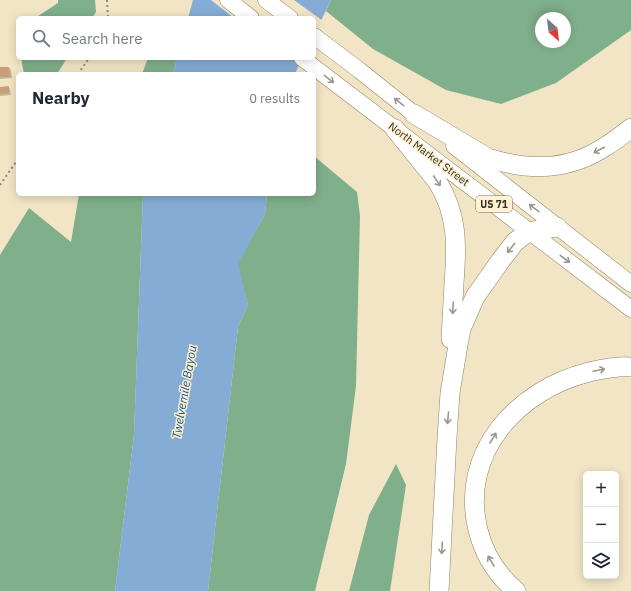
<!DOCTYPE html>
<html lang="en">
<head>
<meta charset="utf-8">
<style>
	body { margin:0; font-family:"IBM Plex Sans",sans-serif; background:#f2f2f3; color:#1f2937 }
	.controls { position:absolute; right:12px; bottom:12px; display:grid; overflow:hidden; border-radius:6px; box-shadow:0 2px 10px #0003 }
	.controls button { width:36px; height:36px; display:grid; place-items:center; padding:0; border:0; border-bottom:1px solid #e0e1e3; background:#fff; color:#1f2937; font:20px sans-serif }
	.compass { position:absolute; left:535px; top:12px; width:36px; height:36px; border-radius:50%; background:#fff; box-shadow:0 2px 10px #0003; rotate:152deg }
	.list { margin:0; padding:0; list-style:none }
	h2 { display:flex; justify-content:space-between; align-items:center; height:52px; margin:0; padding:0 16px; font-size:17px }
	h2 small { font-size:13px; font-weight:400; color:#747a83 }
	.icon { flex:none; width:22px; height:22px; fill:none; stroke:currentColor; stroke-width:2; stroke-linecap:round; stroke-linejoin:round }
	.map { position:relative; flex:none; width:631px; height:591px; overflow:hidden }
	.search { position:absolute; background:#fff; box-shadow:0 2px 10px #0003; left:16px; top:16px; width:300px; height:44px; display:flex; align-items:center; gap:10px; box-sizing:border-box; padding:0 14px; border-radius:6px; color:#747a83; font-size:15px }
	.panel { position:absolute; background:#fff; box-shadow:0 2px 10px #0003; left:16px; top:72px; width:300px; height:124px; border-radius:6px }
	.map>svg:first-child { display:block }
</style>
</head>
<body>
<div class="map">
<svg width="631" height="591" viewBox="0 0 631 591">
	<rect width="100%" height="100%" fill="#f1e5c5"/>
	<g fill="#80af8b" fill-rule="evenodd">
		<polygon points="58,0 95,0 96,12 92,18 35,18 58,3"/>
		<path d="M331,0H631V30L556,83L501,104L446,90L373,49L326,11ZM541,18H565V42H541Z"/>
		<polygon points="21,58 67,58 57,74 24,74"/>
		<polygon points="148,58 177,58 173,74 142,74"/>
		<polygon points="314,156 357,192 360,216 356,386 346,464 315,591 208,591 238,327 248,305 237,264 265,214 267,194 314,194"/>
		<polygon points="79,194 143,194 134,435 115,591 0,591 0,255 29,208 71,242"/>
		<polygon points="396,464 406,485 390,591 349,591 369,515"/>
	</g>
	<g fill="#84acd4">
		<polygon points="193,0 331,0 314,35 314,18 188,18"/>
		<polygon points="177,58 302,58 295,74 173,74"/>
		<polygon points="143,194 267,194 265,214 238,264 248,305 238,327 208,591 115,591 134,435"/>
	</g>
	<polygon fill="#f1e5c5" points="211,0 294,0 323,21 316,36 314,37 314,18 234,18"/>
	<g fill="#0003">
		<polygon points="0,68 9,68 11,70 12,78 0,79"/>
		<polygon points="8,87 10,89 11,95 0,96 0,88"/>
	</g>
	<g fill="#c79e75">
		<polygon points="0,67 9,67 10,77 0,77"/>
		<polygon points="9,86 9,93 0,94 0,87"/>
	</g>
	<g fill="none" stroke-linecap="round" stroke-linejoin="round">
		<defs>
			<g id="major">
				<polyline points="228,0 251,18"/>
				<polyline points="266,0 290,18"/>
				<polyline points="314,36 359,70 423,121"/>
				<polyline points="302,58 631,309"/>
				<polyline points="454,146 631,284"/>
			</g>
			<g id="highway">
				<path d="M414,114L488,158C530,171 569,171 606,146C615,141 623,134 631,128"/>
				<path d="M395,129L437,181C458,214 457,246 454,283C453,302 452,321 451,339"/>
				<polyline points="439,591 447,438 450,393 458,345 461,329 475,297 501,260 515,242 524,235 530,232 538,230 557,227"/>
				<path d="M516,591C497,575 484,554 478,530C459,453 517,390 589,372C603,369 617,366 631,367"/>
			</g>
		</defs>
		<use href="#major" stroke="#8d8265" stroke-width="17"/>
		<use href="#highway" stroke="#8d8265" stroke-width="20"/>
		<g stroke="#938a74" stroke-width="2" stroke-dasharray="2 3" stroke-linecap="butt">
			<polyline points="107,0 108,18"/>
			<polyline points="78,74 89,58"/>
			<polyline points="0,185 18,159"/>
		</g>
		<use href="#major" stroke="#fff" stroke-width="16"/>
		<use href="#highway" stroke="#fff" stroke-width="19"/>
	</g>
	<defs><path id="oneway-shaft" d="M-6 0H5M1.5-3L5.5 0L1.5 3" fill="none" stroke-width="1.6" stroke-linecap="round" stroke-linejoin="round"/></defs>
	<g stroke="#9a9791">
		<use href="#oneway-shaft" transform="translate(329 79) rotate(38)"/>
		<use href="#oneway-shaft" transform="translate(399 102) rotate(-142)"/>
		<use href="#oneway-shaft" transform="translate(599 150) rotate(153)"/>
		<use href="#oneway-shaft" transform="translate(437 181) rotate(56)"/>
		<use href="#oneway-shaft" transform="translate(534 208) rotate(-142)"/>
		<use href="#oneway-shaft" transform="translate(511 248) rotate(129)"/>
		<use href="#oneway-shaft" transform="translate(565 259) rotate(37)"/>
		<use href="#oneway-shaft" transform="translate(453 308) rotate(93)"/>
		<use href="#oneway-shaft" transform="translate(599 370) rotate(-12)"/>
		<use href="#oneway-shaft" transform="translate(448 418) rotate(95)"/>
		<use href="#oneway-shaft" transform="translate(493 438) rotate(-59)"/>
		<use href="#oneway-shaft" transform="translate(442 548) rotate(93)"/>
		<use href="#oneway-shaft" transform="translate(491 561) rotate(-121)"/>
	</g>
	<g text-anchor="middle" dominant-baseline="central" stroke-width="3" stroke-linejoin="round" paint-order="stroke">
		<rect fill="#fef2d2" stroke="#716a58" stroke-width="1" x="476" y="196" width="36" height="16" rx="3"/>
		<g font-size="10" font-weight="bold" fill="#342f23">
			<text x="494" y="204">US 71</text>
		</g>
		<g font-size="11" fill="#342f23" stroke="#fef2d2">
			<text transform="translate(429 154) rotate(37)">North Market Street</text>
		</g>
		<g font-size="12" font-style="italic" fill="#1b5589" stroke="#fef2d2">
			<text transform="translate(184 392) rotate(-80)">Twelvemile Bayou</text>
		</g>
	</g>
</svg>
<div class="controls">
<button>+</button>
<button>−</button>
<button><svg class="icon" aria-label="layers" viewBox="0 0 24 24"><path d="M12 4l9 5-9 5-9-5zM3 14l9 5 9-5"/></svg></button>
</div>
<svg class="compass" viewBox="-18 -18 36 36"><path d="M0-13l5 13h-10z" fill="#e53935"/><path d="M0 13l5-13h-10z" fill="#747a83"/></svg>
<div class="search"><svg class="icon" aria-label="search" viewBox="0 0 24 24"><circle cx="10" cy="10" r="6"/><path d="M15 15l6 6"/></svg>Search here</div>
<section class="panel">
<h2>Nearby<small>0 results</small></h2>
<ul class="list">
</ul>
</section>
</div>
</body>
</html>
